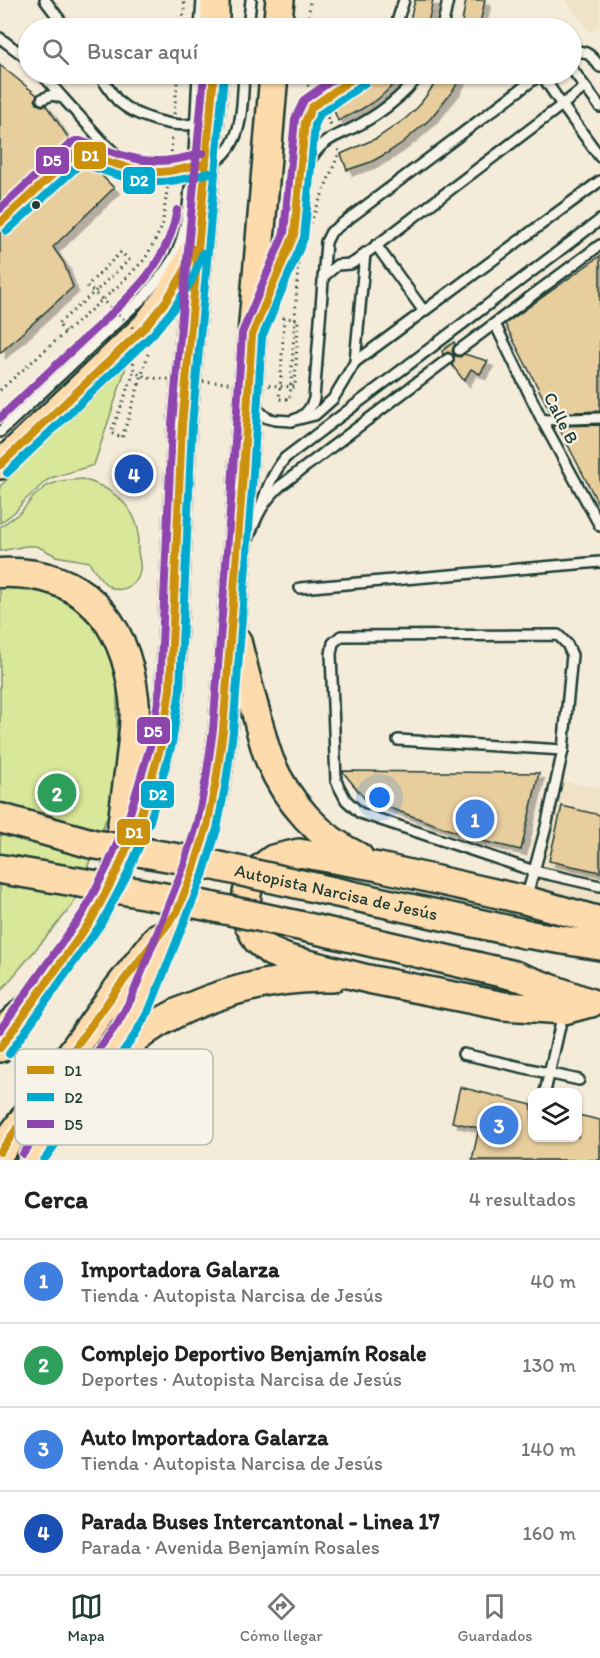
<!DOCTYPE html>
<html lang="es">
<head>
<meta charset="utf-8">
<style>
	body { margin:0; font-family:Itim,sans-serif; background:#f2f2f2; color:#222 }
	.controls { position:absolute; right:18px; bottom:18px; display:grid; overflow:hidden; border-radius:12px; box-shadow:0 2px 4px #0004 }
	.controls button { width:54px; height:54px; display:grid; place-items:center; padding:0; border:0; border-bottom:2px solid #e0e0e0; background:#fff; color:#222; font:30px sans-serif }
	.you { position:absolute; left:380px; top:798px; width:21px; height:21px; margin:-15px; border:4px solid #fff; border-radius:50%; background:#1a73e8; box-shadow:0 0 0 9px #1a73e833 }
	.badge { display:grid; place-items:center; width:39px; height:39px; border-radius:50%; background:#1f3d34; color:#fff; font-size:20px; font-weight:700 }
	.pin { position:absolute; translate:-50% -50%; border:3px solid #fff; box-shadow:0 2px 6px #0006 }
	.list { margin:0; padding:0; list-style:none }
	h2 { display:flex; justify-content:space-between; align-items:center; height:78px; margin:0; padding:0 24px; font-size:26px }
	h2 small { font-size:20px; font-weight:400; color:#767676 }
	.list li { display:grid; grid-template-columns:39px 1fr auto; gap:18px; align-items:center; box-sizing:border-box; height:84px; padding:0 24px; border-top:2px solid #e0e0e0 }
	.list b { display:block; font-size:22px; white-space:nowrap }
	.list p { margin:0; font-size:20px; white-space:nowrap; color:#767676 }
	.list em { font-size:20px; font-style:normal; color:#767676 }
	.icon { flex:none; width:33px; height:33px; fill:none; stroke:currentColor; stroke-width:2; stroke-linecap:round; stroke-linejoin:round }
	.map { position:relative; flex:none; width:600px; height:1160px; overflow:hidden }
	.search { position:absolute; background:#fff; box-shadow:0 2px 4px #0004; left:18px; right:18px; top:18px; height:66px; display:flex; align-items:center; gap:15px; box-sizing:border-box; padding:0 21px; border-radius:33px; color:#767676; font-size:22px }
	.sheet { height:414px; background:#fff }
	nav { display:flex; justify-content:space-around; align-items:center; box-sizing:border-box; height:84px; border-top:2px solid #e0e0e0; background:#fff; font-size:16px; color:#767676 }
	nav a { display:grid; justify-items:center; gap:3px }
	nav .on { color:#1f3d34 }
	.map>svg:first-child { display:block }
</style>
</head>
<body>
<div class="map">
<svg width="600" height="1160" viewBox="0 0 600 1160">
	<defs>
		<filter id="shadow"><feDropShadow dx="5.5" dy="5.5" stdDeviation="0" flood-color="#0004"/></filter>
	</defs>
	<rect width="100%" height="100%" fill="#f4ebd9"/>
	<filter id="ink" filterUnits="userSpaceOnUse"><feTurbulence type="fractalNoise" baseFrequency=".0167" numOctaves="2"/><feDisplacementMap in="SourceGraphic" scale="12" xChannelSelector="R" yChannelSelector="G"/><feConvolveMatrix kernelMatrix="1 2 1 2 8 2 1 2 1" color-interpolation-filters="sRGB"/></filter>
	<g filter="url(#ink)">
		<g fill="#f0e2c7">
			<polygon points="566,0 600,0 600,24 590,32"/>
			<polygon points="558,780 600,788 600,912 528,895"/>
		</g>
		<g fill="#d8e79a" stroke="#7c9267" stroke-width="1.5">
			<polygon points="126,367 94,465 51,478 46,481 22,503 16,511 0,523 0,486"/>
			<path d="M82,479C107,486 131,501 138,529C139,536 137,544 138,552C139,558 141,564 140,570C139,584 123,594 110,587C101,582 95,570 89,562L56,556L37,546H26L0,551V527L21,512L34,496L47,486L60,481Z"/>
			<polygon points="10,584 46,591 72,606 95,628 109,654 117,683 117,780 111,807 72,906 0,992 0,586"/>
		</g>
		<g fill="#e8cd9d" stroke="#1f3d34" stroke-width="1.5" filter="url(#shadow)">
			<polygon points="415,0 433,0 427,28 408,28"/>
			<polygon points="466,0 485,0 479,28 461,28"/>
			<polygon points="0,65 37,95 35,99 37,104 42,106 46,105 74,146 71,150 73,155 87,161 114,188 53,247 64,263 73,287 0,353"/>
			<polygon points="379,74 403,74 392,86 378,99 360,110 338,121 332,105 352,95"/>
			<polygon points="442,74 462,74 454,89 430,119 402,143 387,153 371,162 347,170 341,154 377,138 405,119 418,107"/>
			<polygon points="600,256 600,411 551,413 505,324"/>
			<polygon points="454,342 455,344 452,351 456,356 460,357 464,354 488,361 480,374 471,369 464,381 452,365 454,361 454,355 448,352 443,355 442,351"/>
			<polygon points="600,425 600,507 558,426"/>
			<polygon points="342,771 539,773 521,850 478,840 365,799"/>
			<polygon points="562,806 600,815 600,872 549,861"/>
			<polygon points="460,1087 532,1105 532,1137 578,1137 578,1115 600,1120 600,1160 472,1160 479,1128 452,1122"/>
		</g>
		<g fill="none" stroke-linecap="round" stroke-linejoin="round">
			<defs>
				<g id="service">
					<polyline points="45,0 66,28"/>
					<polyline points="200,28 202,0"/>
					<polyline points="248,28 251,0"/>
					<polyline points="395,28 404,0"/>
					<polyline points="442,28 448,0"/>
					<polyline points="0,38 28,59"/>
					<path d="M572,52C586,49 592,56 600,67"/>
					<polyline points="572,69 600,107"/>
					<polyline points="42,74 63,98"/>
					<path d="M98,74C105,82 111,93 118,101C134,116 178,131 199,122"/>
					<polyline points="541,74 562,105 585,87"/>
					<polyline points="42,99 52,95 63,98 103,142 120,158 129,163"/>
					<path d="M78,151C98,157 120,166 141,171C167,176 196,166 220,158C244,139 242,101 244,74"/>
					<polyline points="194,154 198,74"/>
					<path d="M300,181C306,170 310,157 319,148C328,138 339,135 351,129C376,117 403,97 420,74"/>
					<polyline points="376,245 423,310"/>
					<polyline points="323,277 337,265 351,264 356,261 562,105 600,157"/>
					<polyline points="265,306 287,254 294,235 305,122 312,107 359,74"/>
					<polyline points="495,324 542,420 600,526"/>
					<polyline points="459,350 600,245"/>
					<polyline points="355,362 600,181"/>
					<polyline points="254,404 259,411 267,418 275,420 291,421 315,415 333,399 355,362 365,253"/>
					<polyline points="542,420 600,418"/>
					<path d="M291,421C303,417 310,411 314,399L326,242L331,232L541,74"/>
					<path d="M0,432L145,296C156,282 171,266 178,249C186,230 188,208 190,188"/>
					<path d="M259,512C266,491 272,474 285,458L600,220"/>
					<path d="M249,537C257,515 263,502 280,486L448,359"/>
					<polyline points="300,588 600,562"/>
					<polygon points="558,635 567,644 572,655 563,750 546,827 534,871 360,813 346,800 336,781 331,654 333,643 341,636"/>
					<polyline points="398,740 563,750"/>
					<polyline points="526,898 534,871 600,886"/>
					<polyline points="463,1054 579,1080"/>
					<polyline points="545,1092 563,1013"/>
				</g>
				<g id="primary">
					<polyline points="215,28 215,0"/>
					<polyline points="277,28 280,0"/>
					<path d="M0,465L145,327C163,304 180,282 191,255"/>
					<path d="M237,641C243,665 249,689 256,713C260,729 264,746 270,761C287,802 320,838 359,857"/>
					<polyline points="526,934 600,946"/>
					<polyline points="517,976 591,1003"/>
					<polyline points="590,1003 564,1010 504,1006 368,979 288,959 271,952 257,940 248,923 246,908 247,893 251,880 261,868 273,859 299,853 379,867 525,900 600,921"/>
					<polyline points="0,1048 92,919 117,871 140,817 162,742 170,689 182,425 214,74"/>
					<path d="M119,1054C169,1003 262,976 332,978"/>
					<polyline points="0,1152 118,988 158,937"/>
					<polyline points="31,1160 126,1030 141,1003 193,871 207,826 216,781 223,731 242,488 252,335 274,74"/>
				</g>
				<g id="trunk">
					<path d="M0,573C82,570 125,619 134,698C137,720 132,744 130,766C125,801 121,836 117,871"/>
					<polyline points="0,818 93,844"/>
					<polyline points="0,869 77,882"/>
					<polyline points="0,1034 28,1008"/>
				</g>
			</defs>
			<use href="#service" stroke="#1f3d34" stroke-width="14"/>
			<use href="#primary" stroke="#1f3d34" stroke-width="32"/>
			<use href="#trunk" stroke="#1f3d34" stroke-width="33"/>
			<g stroke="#1f3d34" stroke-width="3" stroke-dasharray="1.5 4.5" stroke-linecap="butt">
				<polyline points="182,28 185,0"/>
				<polyline points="308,28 310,0"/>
				<polyline points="303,74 307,84 312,91"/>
				<polyline points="325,112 331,125"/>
				<polyline points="174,114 178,74"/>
				<polyline points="171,158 172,135"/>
				<polyline points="308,229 339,153 338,149"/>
				<polyline points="65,332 58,324 98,289"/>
				<polyline points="281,376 279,399 290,399 298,268 300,258"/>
				<polyline points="139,384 148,354"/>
				<polyline points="0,390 118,286 145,259 162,227 168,183"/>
			</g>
			<use href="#service" stroke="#f7f3e8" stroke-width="9"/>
			<use href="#primary" stroke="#fedbac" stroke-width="27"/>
			<use href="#trunk" stroke="#fedbac" stroke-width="28"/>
			<defs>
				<g id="trunk-bridge">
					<path id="s1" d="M93,844L194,861L526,934"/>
					<path d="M77,882C225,906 371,942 517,976"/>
				</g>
			</defs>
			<use href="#trunk-bridge" stroke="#1f3d34" stroke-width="33" stroke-linecap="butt"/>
			<g stroke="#1f3d34" stroke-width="3" stroke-dasharray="1.5 4.5" stroke-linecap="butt">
				<polyline points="98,289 129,260 121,252 87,286 132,327 134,372"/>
				<polyline points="139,384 122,438 111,433 134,372 149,378 295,387 298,319 284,318 281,376"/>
			</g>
			<use href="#trunk-bridge" stroke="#fedbac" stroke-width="28"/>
			<defs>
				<g id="bus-1">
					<path d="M0,223L78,151C104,160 132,172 160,172C176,171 191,167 206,163"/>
					<polyline points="0,465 145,327 166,301 183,274 193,249"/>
					<polyline points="0,1048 92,919 117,871 140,817 162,742 170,689 182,425 214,74"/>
					<polyline points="0,1152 118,988 177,912 193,871 207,826 216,781 223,731 242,488 252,335 294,235 305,122 312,107 359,74"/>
				</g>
				<g id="bus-2">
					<path d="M7,231L81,163C106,171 131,182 158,182C175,182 192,177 209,173"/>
					<polyline points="7,473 153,334 174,308 192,280 203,253"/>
					<polyline points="9,1054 101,924 127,875 150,821 172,744 180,689 192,426 224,75"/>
					<polyline points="44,1160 134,1036 150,1008 203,875 217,829 226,782 233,732 252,489 262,337 304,238 315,125 320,114 365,83"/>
				</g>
				<g id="bus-3">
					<path d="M0,209L71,143L75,141H80C105,149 131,161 157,161C173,161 188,157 203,153"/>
					<path d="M0,418C27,392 54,367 81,342C122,303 167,270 177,210"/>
					<polyline points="0,1030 83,913 107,867 130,813 152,740 160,688 172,424 204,74"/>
					<polyline points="23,1154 117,1024 131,999 183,868 197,823 206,779 213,730 232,487 242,333 284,233 295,119 304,100 341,74"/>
				</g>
			</defs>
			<use href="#bus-1" stroke="#f7f3e8" stroke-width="12"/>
			<use href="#bus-2" stroke="#f7f3e8" stroke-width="12"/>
			<use href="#bus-3" stroke="#f7f3e8" stroke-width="12"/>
			<use href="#bus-1" stroke="#cc910a" stroke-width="8"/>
			<use href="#bus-2" stroke="#00a9ce" stroke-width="8"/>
			<use href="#bus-3" stroke="#8e44ad" stroke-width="8"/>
		</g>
	</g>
	<circle fill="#1f3d34" stroke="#f7f3e8" stroke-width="2" cx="36" cy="205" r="5"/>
	<g text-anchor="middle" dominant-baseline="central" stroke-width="4.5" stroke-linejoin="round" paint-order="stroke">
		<g font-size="18" fill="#1f3d34" stroke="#f7f3e8">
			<text transform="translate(561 418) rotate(63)">Calle B</text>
			<text stroke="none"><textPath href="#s1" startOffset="248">Autopista Narcisa de Jesús</textPath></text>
		</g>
	</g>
	<rect x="15" y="1049" width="198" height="96" rx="9" fill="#f7f3e8" stroke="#b6bcb2" stroke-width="1.5"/>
	<rect x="27" y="1066" width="27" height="8" fill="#cc910a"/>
	<rect x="27" y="1093" width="27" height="8" fill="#00a9ce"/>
	<rect x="27" y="1120" width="27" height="8" fill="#8e44ad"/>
	<g font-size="16" fill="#1f3d34">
		<text x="64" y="1076">D1</text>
		<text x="64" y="1103">D2</text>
		<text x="64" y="1130">D5</text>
	</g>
	<g stroke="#f7f3e8" stroke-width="2">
		<rect x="73" y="141" width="34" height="29" rx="6" fill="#cc910a"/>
		<rect x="35" y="146" width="35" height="29" rx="6" fill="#8e44ad"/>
		<rect x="122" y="166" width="34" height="29" rx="6" fill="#00a9ce"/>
		<rect x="136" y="716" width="35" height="29" rx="6" fill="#8e44ad"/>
		<rect x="140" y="780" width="35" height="29" rx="6" fill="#00a9ce"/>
		<rect x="116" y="818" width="35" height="28" rx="6" fill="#cc910a"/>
	</g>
	<g font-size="16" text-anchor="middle" font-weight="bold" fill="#fff">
		<text x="90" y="161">D1</text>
		<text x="52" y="166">D5</text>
		<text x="139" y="186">D2</text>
		<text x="153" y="737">D5</text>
		<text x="158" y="800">D2</text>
		<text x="134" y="838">D1</text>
	</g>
</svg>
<div class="controls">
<button><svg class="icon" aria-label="layers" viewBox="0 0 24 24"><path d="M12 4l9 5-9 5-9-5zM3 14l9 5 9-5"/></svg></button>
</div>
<div class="you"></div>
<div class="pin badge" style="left:475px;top:819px;background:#3f7fe0">1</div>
<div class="pin badge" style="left:57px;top:793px;background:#2e9e5b">2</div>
<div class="pin badge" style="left:499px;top:1125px;background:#3f7fe0">3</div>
<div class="pin badge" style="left:134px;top:474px;background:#1a4fb4">4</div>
<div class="search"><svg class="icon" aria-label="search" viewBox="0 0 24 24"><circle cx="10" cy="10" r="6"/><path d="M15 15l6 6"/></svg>Buscar aquí</div>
</div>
<section class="sheet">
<h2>Cerca<small>4 resultados</small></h2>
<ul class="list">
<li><span class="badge" style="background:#3f7fe0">1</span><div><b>Importadora Galarza</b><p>Tienda · Autopista Narcisa de Jesús</p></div><em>40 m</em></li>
<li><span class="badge" style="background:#2e9e5b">2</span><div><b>Complejo Deportivo Benjamín Rosale</b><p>Deportes · Autopista Narcisa de Jesús</p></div><em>130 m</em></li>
<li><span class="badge" style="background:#3f7fe0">3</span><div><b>Auto Importadora Galarza</b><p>Tienda · Autopista Narcisa de Jesús</p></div><em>140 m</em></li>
<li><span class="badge" style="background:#1a4fb4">4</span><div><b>Parada Buses Intercantonal - Linea 17</b><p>Parada · Avenida Benjamín Rosales</p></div><em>160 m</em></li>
</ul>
</section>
<nav>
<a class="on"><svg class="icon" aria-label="map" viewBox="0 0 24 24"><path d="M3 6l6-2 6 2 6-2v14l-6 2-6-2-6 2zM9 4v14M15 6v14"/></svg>Mapa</a>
<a><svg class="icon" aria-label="directions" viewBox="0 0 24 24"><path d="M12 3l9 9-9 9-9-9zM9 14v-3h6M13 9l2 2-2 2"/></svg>Cómo llegar</a>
<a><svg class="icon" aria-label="saved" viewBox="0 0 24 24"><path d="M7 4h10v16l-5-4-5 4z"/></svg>Guardados</a>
</nav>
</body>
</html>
